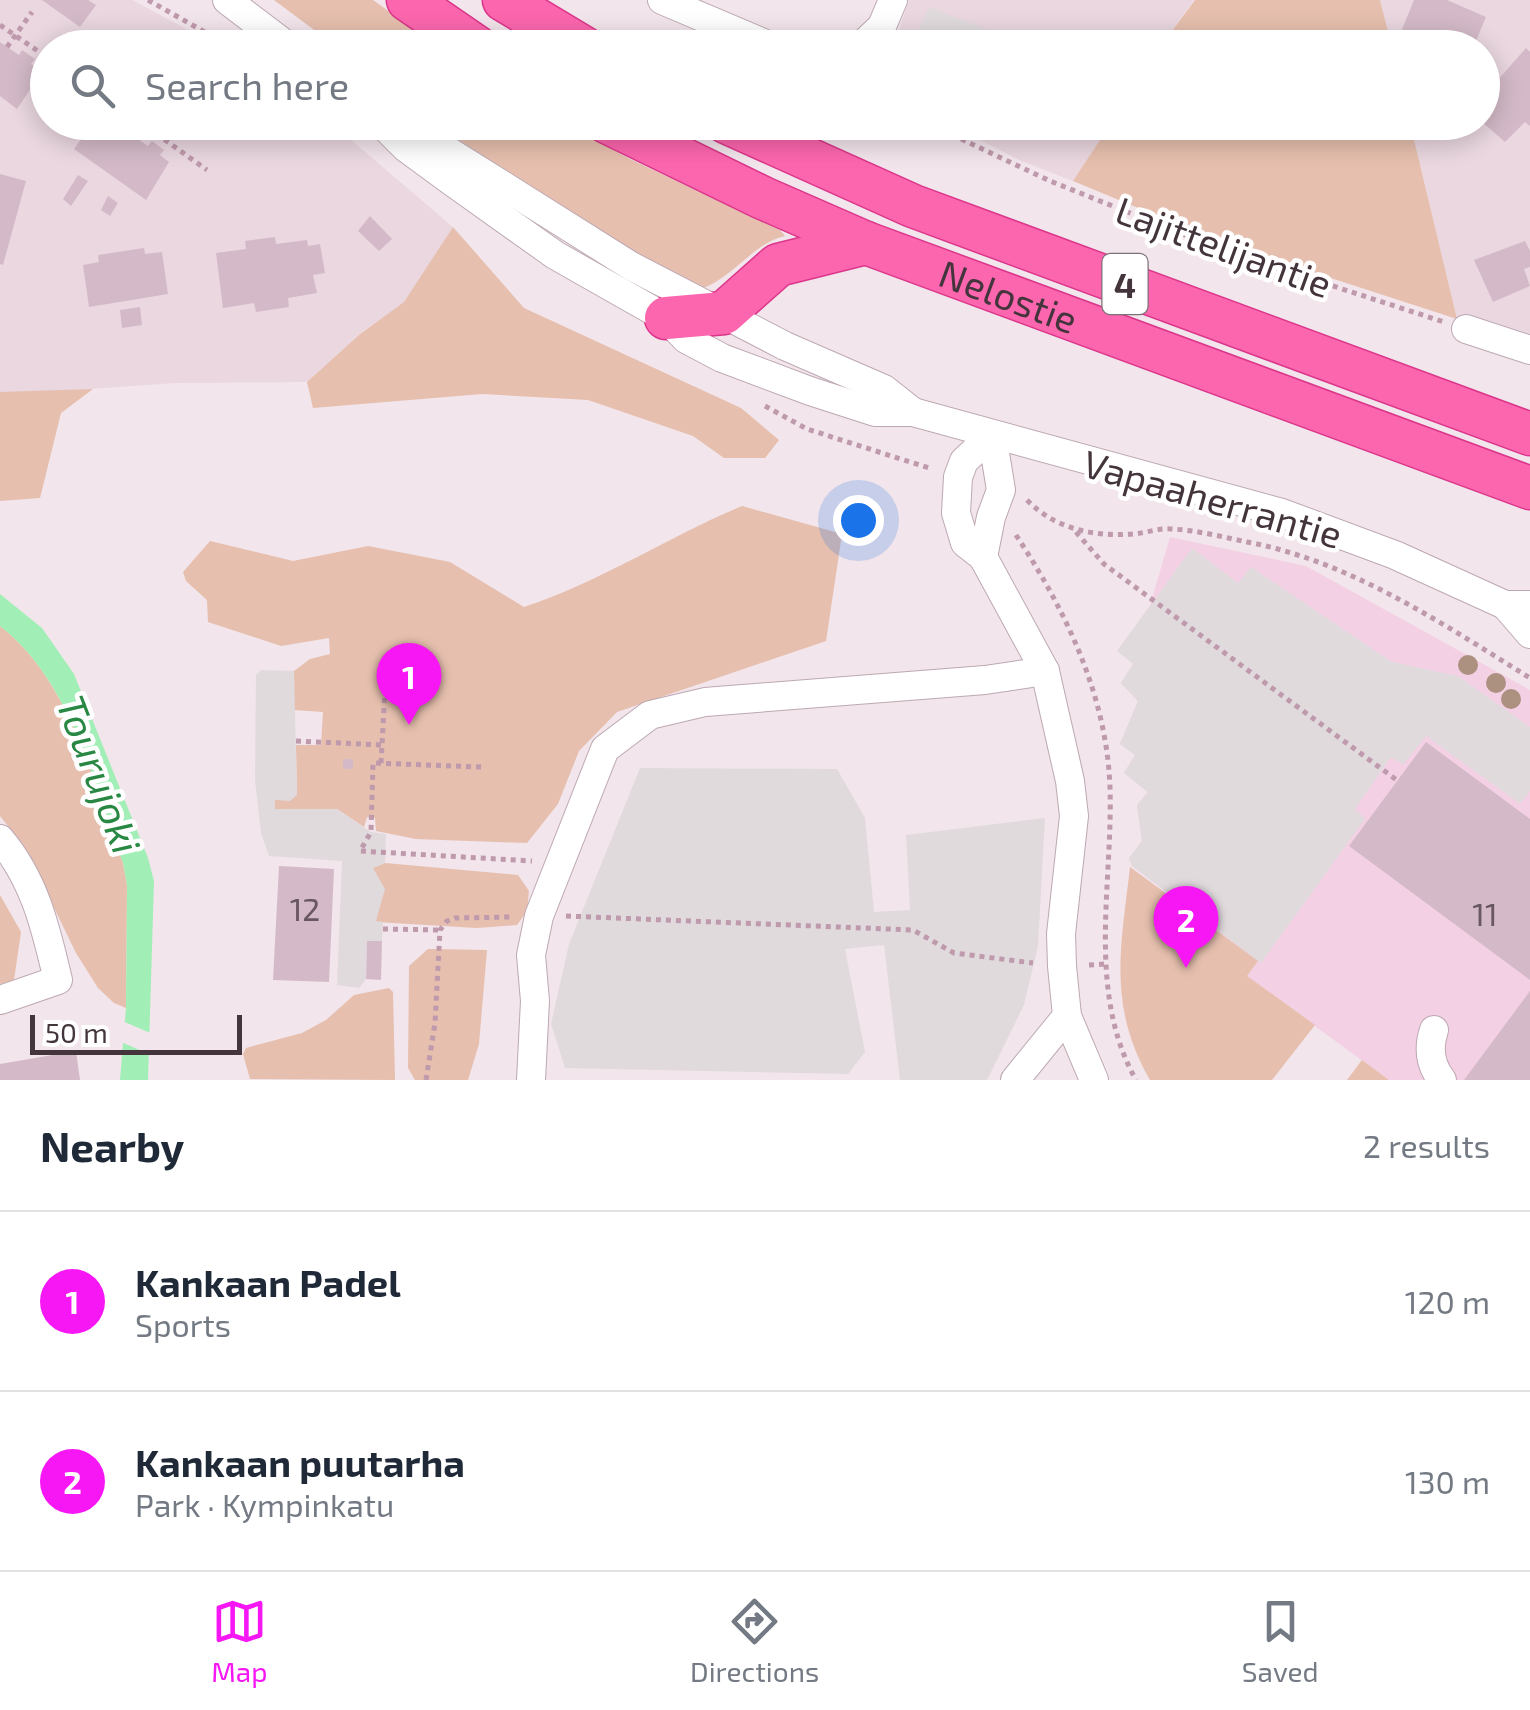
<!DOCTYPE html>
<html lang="en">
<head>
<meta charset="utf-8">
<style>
	body { margin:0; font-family:"Exo 2",sans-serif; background:#f2f2f3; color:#1f2937 }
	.scale { position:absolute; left:30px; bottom:25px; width:212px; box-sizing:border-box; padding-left:10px; border:5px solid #44353d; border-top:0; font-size:28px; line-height:35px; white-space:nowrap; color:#44353d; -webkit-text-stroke:8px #fff; paint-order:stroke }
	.you { position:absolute; left:858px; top:520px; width:35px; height:35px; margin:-25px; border:8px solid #fff; border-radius:50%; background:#1a73e8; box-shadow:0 0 0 15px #1a73e833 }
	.badge { display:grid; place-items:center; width:65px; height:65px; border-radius:50%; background:#f717f5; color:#fff; font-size:32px; font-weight:700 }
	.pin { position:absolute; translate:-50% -82px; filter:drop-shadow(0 2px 5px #0008) }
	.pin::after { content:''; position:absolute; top:52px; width:35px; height:30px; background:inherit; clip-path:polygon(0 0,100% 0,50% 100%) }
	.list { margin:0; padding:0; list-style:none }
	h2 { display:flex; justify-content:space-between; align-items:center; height:130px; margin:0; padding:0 40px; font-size:42px }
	h2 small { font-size:32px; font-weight:400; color:#747a83 }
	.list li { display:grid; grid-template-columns:65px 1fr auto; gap:30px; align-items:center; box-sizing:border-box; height:180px; padding:0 40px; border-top:2px solid #e0e1e3 }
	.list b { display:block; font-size:38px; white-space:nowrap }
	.list p { margin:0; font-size:32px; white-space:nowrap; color:#747a83 }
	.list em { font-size:32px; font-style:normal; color:#747a83 }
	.icon { flex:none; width:55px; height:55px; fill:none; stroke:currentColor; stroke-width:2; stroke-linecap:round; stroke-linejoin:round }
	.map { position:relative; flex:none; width:1530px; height:1080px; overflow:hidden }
	.search { position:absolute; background:#fff; box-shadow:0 5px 25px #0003; left:30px; right:30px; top:30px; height:110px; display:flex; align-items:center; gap:25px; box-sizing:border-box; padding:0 35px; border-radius:55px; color:#747a83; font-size:38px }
	.sheet { height:490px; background:#fff }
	nav { display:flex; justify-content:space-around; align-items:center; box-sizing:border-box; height:140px; border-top:2px solid #e0e1e3; background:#fff; font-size:28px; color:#747a83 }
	nav a { display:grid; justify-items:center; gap:5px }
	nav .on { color:#f717f5 }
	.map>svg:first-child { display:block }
</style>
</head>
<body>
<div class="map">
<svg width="1530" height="1080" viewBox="0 0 1530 1080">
	<rect width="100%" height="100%" fill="#f2e5eb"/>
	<g fill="#ead7e0">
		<polygon points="0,0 132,0 220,47 48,48 48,122 331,123 453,227 405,302 364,330 307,382 175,383 75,390 0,419"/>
		<polygon points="909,0 1194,0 1160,47 893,48"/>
		<polygon points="1380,0 1530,0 1530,342 1457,319 1410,123 1482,122 1482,48 1392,47"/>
		<polygon points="946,123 1111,123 1073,181 1019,160"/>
	</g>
	<polygon fill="#f4d0e4" points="1170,537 1306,566 1530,690 1530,1080 1389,1080 1246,976 1257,961 1132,866 1129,858 1142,841 1137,805 1148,792 1124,773 1135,755 1120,744 1138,701 1121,683 1133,664"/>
	<g fill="#e6bfae">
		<polygon points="274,0 373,0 439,47 337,47"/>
		<polygon points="1195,0 1380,0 1392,47 1160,47"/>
		<path d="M434,123H564L630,159L780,230L785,236C753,243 733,278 701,289C609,239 521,182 434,123Z"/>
		<polygon points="1111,123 1410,123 1457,319 1223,243 1073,181"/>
		<polygon points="453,227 524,308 741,408 779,440 765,458 724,458 693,436 588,400 482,394 313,408 307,382 360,334 404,302"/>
		<polygon points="93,389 61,413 40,498 0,501 0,392"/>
		<path d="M742,506L842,534L826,641L617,712L579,751L558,804L527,843L416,839L376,831L375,818L367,817L364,827L337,809H275V800L297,795L296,745H321L323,712L294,710V671L310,659L330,654L329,638L281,646L208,622L207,600L186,581L183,572L210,541L293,561L368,546L450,562L524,607C600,582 668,537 742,506Z"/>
		<path d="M0,626C70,680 94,783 123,863L127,885L126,1008L114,1003L98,988L76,953L24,846L0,816Z"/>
		<polygon points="385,863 518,875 529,891 527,911 517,925 477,928 376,922 373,868"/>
		<path d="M1130,867L1258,961L1247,976L1315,1025L1272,1080H1150C1107,1005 1121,947 1130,867Z"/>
		<polygon points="0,895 21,932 14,980 0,984"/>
		<polygon points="428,949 487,950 479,1044 468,1080 415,1080 408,1068 409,966"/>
		<polygon points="389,988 393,992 395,1080 250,1079 243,1054 246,1048 302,1033 326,1020 354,995"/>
		<polygon points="1362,1060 1389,1080 1347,1080"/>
	</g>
	<g fill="#e0dadd">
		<polygon points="929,7 1031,47 912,47"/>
		<polygon points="1192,548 1238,583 1251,567 1392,662 1458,676 1530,727 1530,791 1520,804 1426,736 1403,765 1391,757 1355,809 1365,819 1261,963 1132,866 1129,858 1142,841 1137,805 1148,792 1124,773 1135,755 1120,744 1138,701 1121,683 1133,664 1117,651"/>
		<polygon points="261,670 294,671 297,795 290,801 275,800 275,809 337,809 371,832 386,834 385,863 373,868 385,889 376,921 383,922 382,941 367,941 366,979 359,988 337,985 342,861 269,856 261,833 255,780 256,675"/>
		<polygon points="640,768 837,769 865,818 874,912 910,910 906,835 1045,818 1038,946 1024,1005 987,1080 900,1080 884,945 845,949 865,1052 848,1074 565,1068 551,1024 569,944"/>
	</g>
	<path fill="#a1efb6" d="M0,594L42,628L74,674L148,858L154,881L148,1080H120L126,1008L127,885L123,863C94,783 71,681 0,626Z"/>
	<polygon fill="#f2e5eb" points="120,1020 155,1035 153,1056 119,1041"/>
	<g fill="#d4bac8">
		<polygon points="42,0 88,0 96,5 80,27"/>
		<polygon points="1414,0 1447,0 1486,17 1473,48 1436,48 1401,32"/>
		<polygon points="137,33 157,48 126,48"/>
		<polygon points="0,42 19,55 22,50 35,59 31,64 42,72 17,109 0,96"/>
		<polygon points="1526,48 1530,52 1530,126 1525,122 1505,142 1482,122 1482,98"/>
		<polygon points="93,122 127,122 123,129 148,146 152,141 164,150 160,155 169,162 146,200 74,149"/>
		<polygon points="0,174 26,181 3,265 0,264"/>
		<polygon points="78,175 88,181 71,206 63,199"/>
		<polygon points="108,196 118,203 110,216 101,210"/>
		<polygon points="370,216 392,239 379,251 358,231"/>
		<polygon points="275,237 276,244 307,240 308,246 320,244 325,273 313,275 317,293 288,298 289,307 256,312 254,303 223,308 216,253 246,249 245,241"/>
		<polygon points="1525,241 1530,251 1530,267 1524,269 1530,286 1493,302 1474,260"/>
		<polygon points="144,248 145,254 162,252 168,294 89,307 83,265 99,262 98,255"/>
		<polygon points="140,307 142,325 122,328 120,310"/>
		<polygon points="1426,742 1530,819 1530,980 1349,846"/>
		<rect x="343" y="759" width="10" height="10"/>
		<polygon points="279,866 334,869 329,982 273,980"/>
		<polygon points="367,941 382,941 381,980 366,979"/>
		<polygon points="1530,991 1530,1080 1464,1080"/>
		<polygon points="76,1051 80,1080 0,1080 0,1064"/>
	</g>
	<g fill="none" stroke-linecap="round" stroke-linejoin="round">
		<defs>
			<g id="minor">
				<polyline points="227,0 290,48"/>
				<polyline points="662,0 775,48"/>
				<polyline points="859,48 882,26 893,0"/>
				<polyline points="380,122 406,148 451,181 555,255 666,318 686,339 722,358 810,391 875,412 913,412 1282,513 1395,555 1505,605 1530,605"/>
				<polyline points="402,122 631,266 785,346 884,389 913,412"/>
				<polyline points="1466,329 1530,350"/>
				<polygon points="992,435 1001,490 991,517 983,557 965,543 956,513 958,477 964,461"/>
				<polyline points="983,557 1045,671 1070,781 1074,816 1061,934 1062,966 1067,1016 1094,1080"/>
				<polyline points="1505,605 1530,634"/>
				<path d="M0,839C35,880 46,929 58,980L0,1000"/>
				<path d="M1434,1030C1428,1048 1430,1065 1442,1080"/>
				<polyline points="531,1080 535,1001 531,955 539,916 605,749 650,715 705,702 985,680 1045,671"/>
				<polyline points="1015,1080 1067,1016"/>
			</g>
			<g id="highway">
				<polyline points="408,0 478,48"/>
				<polyline points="504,0 584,48"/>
				<path id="s1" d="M607,122L763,198L866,243L1530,488"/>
				<polyline points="726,122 913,206 1530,434"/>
				<polyline points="666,318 724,313 778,265 866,243"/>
			</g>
		</defs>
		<use href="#minor" stroke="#bda8b3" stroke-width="30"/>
		<use href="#highway" stroke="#db368b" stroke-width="45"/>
		<g stroke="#bf99ac" stroke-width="5" stroke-dasharray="5 5" stroke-linecap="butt">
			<polyline points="148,0 233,48"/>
			<polyline points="0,25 48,58"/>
			<polyline points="797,34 836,37"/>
			<polyline points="7,47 32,12"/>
			<polyline points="140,122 207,170"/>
			<polyline points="342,122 353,132"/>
			<polyline points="925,122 1050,181 1225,251 1444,322"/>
			<polyline points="136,138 144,125"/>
			<polyline points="765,406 807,429 932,469"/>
			<path d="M1027,500C1055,529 1094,537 1133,534C1146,533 1158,528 1171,529C1196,530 1223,537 1247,542C1350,561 1443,624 1530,678"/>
			<polyline points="1076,532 1104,564 1398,781"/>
			<path d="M1016,535C1066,611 1107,696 1110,788C1113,885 1086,991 1136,1080"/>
			<polyline points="296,741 383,745"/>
			<polyline points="381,763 386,671"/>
			<polyline points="481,767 373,763 371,832 360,851 532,861"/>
			<polyline points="566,916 913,930 954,953 1033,963"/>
			<polyline points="383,929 440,930"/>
			<polyline points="1089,965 1106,964"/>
			<polyline points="426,1080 435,1023 440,930 447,921 455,918 510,917"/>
		</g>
		<use href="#minor" stroke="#fff" stroke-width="28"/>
		<use href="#highway" stroke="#fc66ae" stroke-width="42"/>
	</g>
	<g fill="#ad9180">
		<circle cx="1468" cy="665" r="10"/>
		<circle cx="1496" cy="683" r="10"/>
		<circle cx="1511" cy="699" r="10"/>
	</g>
	<g text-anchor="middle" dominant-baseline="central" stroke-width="9" stroke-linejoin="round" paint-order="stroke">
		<g font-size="32" fill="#685660">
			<text x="305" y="908">12</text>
			<text x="1485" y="913">11</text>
		</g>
		<rect fill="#fff" stroke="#7c7277" stroke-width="2.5" x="1102.5" y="254" width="45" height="60" rx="8"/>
		<g font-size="35" font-weight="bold" fill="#44353d">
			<text x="1125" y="284">4</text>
		</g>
		<g font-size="38" fill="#44353d" stroke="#fff">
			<text transform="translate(1224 246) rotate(20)">Lajittelijantie</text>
			<text stroke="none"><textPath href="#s1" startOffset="438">Nelostie</textPath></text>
			<text transform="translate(1213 498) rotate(16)">Vapaaherrantie</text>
		</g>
		<g font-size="40" font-style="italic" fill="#288742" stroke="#fff">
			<text transform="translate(100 774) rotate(69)">Tourujoki</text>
		</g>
	</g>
</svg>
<div class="scale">50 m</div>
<div class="you"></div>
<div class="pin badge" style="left:409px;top:725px">1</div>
<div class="pin badge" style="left:1186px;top:968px">2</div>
<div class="search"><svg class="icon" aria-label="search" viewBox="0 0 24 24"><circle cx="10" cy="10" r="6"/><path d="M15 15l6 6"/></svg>Search here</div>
</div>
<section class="sheet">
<h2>Nearby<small>2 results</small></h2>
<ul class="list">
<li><span class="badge">1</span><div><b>Kankaan Padel</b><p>Sports</p></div><em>120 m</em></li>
<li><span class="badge">2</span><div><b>Kankaan puutarha</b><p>Park · Kympinkatu</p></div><em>130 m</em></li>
</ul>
</section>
<nav>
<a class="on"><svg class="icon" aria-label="map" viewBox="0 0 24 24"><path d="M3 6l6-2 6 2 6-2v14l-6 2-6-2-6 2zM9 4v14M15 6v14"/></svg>Map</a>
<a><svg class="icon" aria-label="directions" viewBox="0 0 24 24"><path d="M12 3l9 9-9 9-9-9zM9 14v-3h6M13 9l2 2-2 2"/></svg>Directions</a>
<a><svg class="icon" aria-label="saved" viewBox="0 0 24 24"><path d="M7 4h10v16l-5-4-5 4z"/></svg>Saved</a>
</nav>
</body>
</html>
